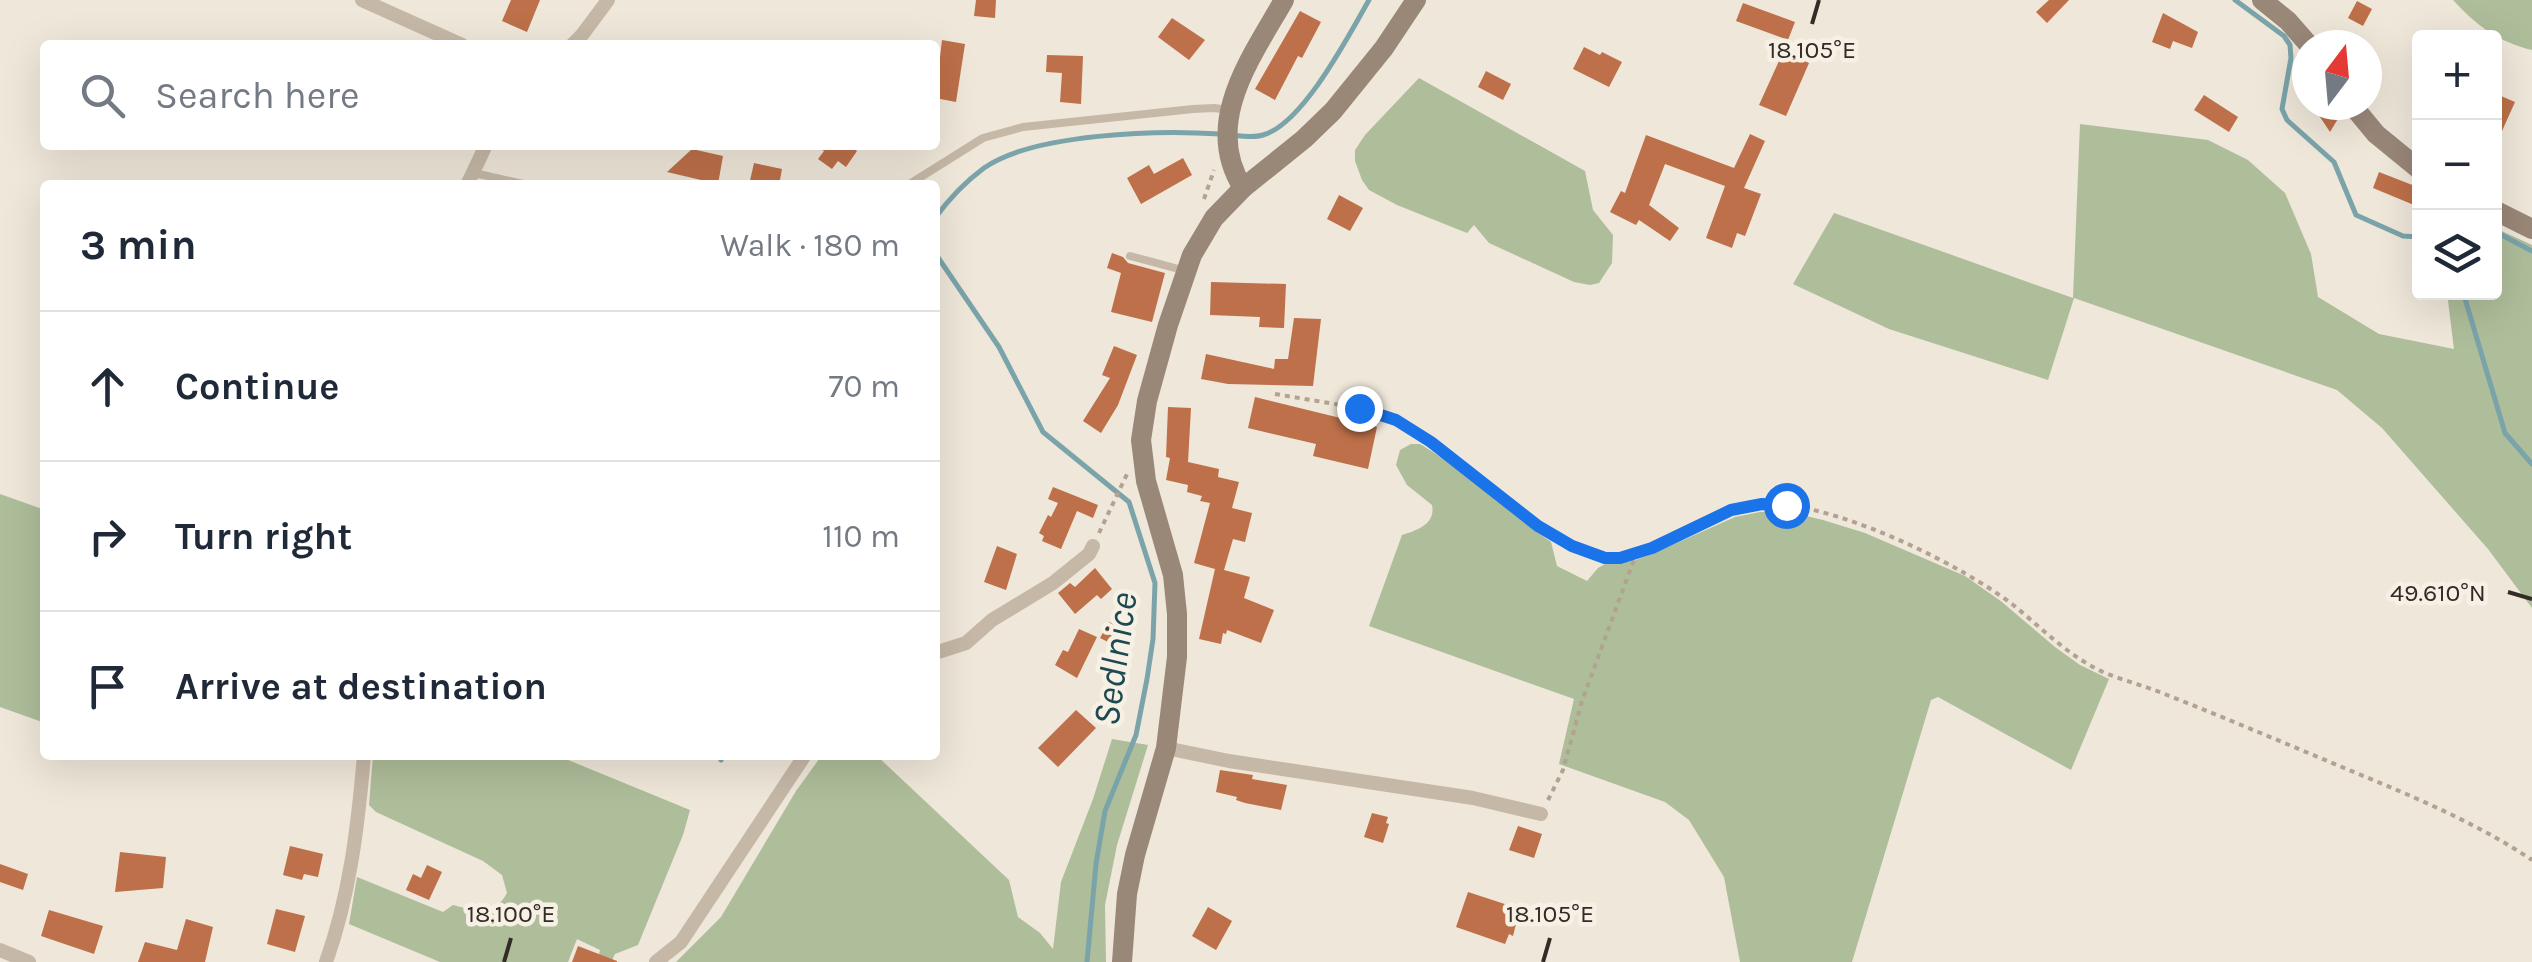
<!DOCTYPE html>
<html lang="en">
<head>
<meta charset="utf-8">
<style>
	body { margin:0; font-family:Karla,sans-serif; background:#f2f2f3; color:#1f2937 }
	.controls { position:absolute; right:30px; top:30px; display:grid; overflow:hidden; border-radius:10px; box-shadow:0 10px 40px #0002 }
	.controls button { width:90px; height:90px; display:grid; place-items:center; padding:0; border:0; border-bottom:2px solid #e0e1e3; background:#fff; color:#1f2937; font:50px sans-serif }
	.compass { position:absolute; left:2292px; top:30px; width:90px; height:90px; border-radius:50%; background:#fff; box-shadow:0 10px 40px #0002; rotate:16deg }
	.stop { position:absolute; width:30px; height:30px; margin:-22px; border:8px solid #1a73e8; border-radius:50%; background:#fff }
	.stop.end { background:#1a73e8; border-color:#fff; box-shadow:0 2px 10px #0008 }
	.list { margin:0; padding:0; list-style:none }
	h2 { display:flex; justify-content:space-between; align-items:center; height:130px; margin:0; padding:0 40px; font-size:42px }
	h2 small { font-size:32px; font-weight:400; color:#747a83 }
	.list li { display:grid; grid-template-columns:65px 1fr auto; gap:30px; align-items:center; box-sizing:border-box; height:150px; padding:0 40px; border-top:2px solid #e0e1e3 }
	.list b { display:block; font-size:38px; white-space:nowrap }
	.list em { font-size:32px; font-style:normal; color:#747a83 }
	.icon { flex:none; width:55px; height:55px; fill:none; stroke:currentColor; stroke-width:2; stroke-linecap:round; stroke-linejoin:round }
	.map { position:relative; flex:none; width:2532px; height:962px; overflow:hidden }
	.search { position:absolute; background:#fff; box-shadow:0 10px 40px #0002; left:40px; top:40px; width:900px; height:110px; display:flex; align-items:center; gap:25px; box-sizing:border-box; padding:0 35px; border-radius:10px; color:#747a83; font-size:38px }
	.panel { position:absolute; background:#fff; box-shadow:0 10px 40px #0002; left:40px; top:180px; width:900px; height:580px; border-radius:10px }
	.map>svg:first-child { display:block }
</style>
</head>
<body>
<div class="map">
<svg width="2532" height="962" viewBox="0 0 2532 962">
	<rect width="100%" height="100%" fill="#efe7d9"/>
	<g fill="#aebd9a">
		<path d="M2453,0H2532V50C2498,42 2476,25 2453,0Z"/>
		<polygon points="1419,78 1585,171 1593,210 1613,235 1612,263 1599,283 1590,285 1574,282 1489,243 1474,225 1467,233 1397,205 1369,190 1362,180 1355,161 1355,150 1365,135"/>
		<polygon points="2080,124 2208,140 2248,160 2285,193 2311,254 2318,297 2379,334 2454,349 2447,293 2494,292 2495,228 2532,245 2532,608 2488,549 2382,428 2337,390 2074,298 2048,380 1889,329 1793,284 1834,213 2073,298"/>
		<path d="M1411,444H1420C1467,472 1506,511 1551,542L1557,566L1587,581L1598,568L1607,563L1633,561L1650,555L1735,517L1760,512L1785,511L1823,520L1865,533L1965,576L2002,602L2055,647L2080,665L2109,679L2071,770L1938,697L1931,700L1852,962H1740L1724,877L1689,820L1665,802L1559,764L1574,699L1369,626L1402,535C1417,530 1436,524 1432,505L1407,485L1396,465L1400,450Z"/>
		<polygon points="0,494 45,510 45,723 0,707"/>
		<polygon points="1112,739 1148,745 1117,845 1105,905 1106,962 676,962 721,917 796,791 822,755 876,755 1009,880 1018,917 1040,933 1053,949 1061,882 1093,799"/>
		<path d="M373,755H556L690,810L683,835L638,945L615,954L611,962H597L600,950L577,939L568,962H440L349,924L357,877L443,912L453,905C473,911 496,915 507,893L502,875L483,861L376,812L369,805Z"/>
	</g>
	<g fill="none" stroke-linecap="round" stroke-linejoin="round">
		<g stroke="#7aa4aa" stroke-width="5">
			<polyline points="2235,0 2284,36 2290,45 2291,58 2282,109 2287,120 2334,162 2356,215 2403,236 2420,237"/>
			<path d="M1231,135C1241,136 1253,138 1263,135C1303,124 1349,35 1369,0"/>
			<path d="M935,218C949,199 965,182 984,168C1034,133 1159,130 1220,134"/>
			<polyline points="2494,231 2532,251"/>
			<polyline points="935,253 999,347 1043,432 1129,502 1155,583 1153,639 1147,679 1136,735 1105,811 1096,864 1087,962"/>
			<polyline points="2463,292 2505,433 2532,464"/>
			<polyline points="721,760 723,755"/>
		</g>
	</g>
	<g fill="#bd7049">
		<polygon points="511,0 540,0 527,32 502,21"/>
		<polygon points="976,0 996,0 995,18 974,16"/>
		<polygon points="2049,0 2069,0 2047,23 2036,12"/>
		<polygon points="2357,1 2372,9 2363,26 2348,18"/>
		<polygon points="1743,3 1795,22 1788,40 1736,21"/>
		<polygon points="1300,11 1321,22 1302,58 1298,56 1275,100 1255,89"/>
		<polygon points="2163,13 2198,32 2192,48 2173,41 2170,49 2152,42"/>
		<polygon points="1172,18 1205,40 1189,60 1158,37"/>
		<polygon points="942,40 965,44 956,102 935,98"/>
		<polygon points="1584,47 1600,55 1602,52 1622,62 1609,87 1573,69"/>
		<polygon points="1783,52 1809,63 1786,116 1759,105"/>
		<polygon points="1047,55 1083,56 1081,104 1060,102 1062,73 1046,72"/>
		<polygon points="1486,71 1511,84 1503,100 1478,87"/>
		<polygon points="2494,93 2515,102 2494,149"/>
		<polygon points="2204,95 2238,117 2229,132 2194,110"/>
		<polygon points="2312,105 2331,105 2339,117 2330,132"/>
		<polygon points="1750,134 1765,141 1744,188 1761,194 1745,236 1737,233 1732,248 1706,238 1725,186 1665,164 1649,205 1679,228 1670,241 1639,220 1636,225 1610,212 1621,191 1625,193 1646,135 1734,168"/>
		<polygon points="815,145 849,145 857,151 846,167 838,161 832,169 818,159 824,151"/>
		<polygon points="692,149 723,156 718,184 667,172"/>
		<polygon points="1183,158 1192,175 1141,204 1127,178 1149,165 1154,174"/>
		<polygon points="754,163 782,169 779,185 749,185"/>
		<polygon points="2379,172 2420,188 2414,205 2373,188"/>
		<polygon points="1339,195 1363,208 1350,231 1327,219"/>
		<polygon points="1112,253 1123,257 1128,263 1165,273 1152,322 1111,312 1121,273 1107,268"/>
		<polygon points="1211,282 1286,284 1284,328 1259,327 1260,317 1210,315"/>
		<polygon points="1294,318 1321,319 1313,386 1228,384 1201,379 1206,354 1274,369 1275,359 1288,359"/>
		<polygon points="1114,346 1137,355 1118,405 1101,433 1083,421 1110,378 1102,375"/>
		<polygon points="1255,397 1377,427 1368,469 1313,456 1316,444 1248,428"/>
		<polygon points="1168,407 1191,408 1188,462 1219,469 1218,477 1239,482 1232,508 1252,513 1245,542 1233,539 1224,570 1250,577 1244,598 1274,610 1261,643 1227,630 1226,634 1223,633 1221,644 1199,639 1215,569 1194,563 1210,503 1200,501 1202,496 1187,492 1188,485 1166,480 1170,458 1166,457"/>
		<polygon points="1053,487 1098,505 1093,518 1077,511 1061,549 1042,541 1044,536 1039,533 1048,515 1051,517 1058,503 1048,499"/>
		<polygon points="997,546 1017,554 1006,590 984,582"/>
		<polygon points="1095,568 1112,589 1101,599 1097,595 1075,614 1058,593 1070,583 1075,587"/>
		<polygon points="1109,622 1126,631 1118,647 1100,638"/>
		<polygon points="1079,629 1097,637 1077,678 1055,665 1063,650 1068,652"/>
		<polygon points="1076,710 1096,728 1058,767 1038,748"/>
		<polygon points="1220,770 1253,775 1252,779 1287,785 1281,810 1245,803 1236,800 1237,797 1216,792"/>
		<polygon points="1372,813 1388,817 1386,823 1389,824 1383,843 1364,837"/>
		<polygon points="1518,826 1542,834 1534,858 1509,850"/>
		<polygon points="290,846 323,854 318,877 304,874 302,880 283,875"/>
		<polygon points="120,852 166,857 163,888 115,892"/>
		<polygon points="0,864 28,874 23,890 0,882"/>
		<polygon points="427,865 442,872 429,900 406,890 413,874 421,878"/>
		<polygon points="1468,892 1517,908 1514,918 1517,920 1513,936 1509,934 1505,944 1456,927"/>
		<polygon points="1208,907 1232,921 1216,950 1192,936"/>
		<polygon points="276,909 305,916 295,952 267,944"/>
		<polygon points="49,910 103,926 94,954 41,936"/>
		<polygon points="186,919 213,927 205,962 138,962 145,942 177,950"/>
		<polygon points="578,946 617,961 617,962 572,962"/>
	</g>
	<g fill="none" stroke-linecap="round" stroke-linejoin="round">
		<g stroke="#b2a291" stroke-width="4" stroke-dasharray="5 5" stroke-linecap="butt">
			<polyline points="1204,199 1214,170"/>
			<polyline points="1275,394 1359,408 1396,420 1431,442 1538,525 1572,546 1605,558 1620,558 1636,554"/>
			<polyline points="1099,533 1127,474"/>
			<path d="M1548,800L1563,770L1582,701L1636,554C1686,536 1730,499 1785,505C1852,512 1959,564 2012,604C2042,628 2068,656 2103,672C2124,681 2146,686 2167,695C2228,719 2289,745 2349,770C2412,796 2475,822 2532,860"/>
		</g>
		<g stroke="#c6b8a6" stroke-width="8">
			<polyline points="474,173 528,185"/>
			<polyline points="908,185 983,138 1023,127 1193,109 1214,108 1229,110"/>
			<polyline points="1130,256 1186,271"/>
		</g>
		<g stroke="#c6b8a6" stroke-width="14">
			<polyline points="362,0 462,45"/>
			<polyline points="572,45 582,35 608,0"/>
			<polyline points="467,185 486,145"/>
			<polyline points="935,653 966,643 992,620 1053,583 1089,554 1093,546"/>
			<polyline points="1166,748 1229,761 1473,798 1541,814"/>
			<polyline points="0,950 29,962"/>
			<path d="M326,962C350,895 358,825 364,755"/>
			<polyline points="656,962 681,942 805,755"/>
		</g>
		<g stroke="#998778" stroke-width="20">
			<polyline points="2262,0 2288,21 2309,45"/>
			<polyline points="2352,105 2376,134 2420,170"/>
			<path d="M1243,188C1202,123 1251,58 1284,0"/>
			<polyline points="2494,210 2532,229"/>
			<polyline points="1122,962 1127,894 1135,855 1166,748 1177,657 1177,614 1173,575 1146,481 1141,440 1147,401 1168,325 1192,255 1214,218 1243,188 1304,139 1333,111 1384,48 1416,0"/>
		</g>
	</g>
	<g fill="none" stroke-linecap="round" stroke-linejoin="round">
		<polyline stroke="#1a73e8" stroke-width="12" points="1359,408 1396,420 1431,442 1538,526 1572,546 1605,558 1620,558 1652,548 1731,510 1762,504 1786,505"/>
	</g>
	<path fill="none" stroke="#332b26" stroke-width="4" d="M1812,24L1819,0M2508,592L2532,599M504,962L511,938M1543,962L1550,938"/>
	<g text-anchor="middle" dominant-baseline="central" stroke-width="9" stroke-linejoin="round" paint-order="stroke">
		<g font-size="38" font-style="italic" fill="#1f4951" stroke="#f7f1e5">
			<text transform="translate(1115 659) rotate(-82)">Sedlnice</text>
		</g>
	</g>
	<g font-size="25" text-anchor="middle" fill="#332b26" stroke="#f7f1e5" stroke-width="9" stroke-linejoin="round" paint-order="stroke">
		<text x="1812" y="58">18.105°E</text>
		<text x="2438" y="601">49.610°N</text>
		<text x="511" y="922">18.100°E</text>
		<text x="1550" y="922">18.105°E</text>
	</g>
</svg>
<div class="controls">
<button>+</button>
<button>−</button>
<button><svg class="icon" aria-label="layers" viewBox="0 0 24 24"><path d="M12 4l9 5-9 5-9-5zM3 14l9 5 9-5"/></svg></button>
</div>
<svg class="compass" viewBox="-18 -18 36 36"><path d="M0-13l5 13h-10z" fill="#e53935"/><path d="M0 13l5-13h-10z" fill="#747a83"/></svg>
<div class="stop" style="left:1786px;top:505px"></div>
<div class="stop end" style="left:1359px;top:408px"></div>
<div class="search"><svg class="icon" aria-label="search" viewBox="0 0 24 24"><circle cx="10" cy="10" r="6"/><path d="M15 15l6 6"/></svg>Search here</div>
<section class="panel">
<h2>3 min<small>Walk · 180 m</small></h2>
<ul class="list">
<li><svg class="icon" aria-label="ahead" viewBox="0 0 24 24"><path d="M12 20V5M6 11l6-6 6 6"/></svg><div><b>Continue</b></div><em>70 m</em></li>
<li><svg class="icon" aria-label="right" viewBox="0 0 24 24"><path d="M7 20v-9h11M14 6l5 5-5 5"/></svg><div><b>Turn right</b></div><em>110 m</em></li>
<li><svg class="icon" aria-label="arrive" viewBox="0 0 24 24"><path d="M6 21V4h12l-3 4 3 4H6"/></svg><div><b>Arrive at destination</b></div></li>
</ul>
</section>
</div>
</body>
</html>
